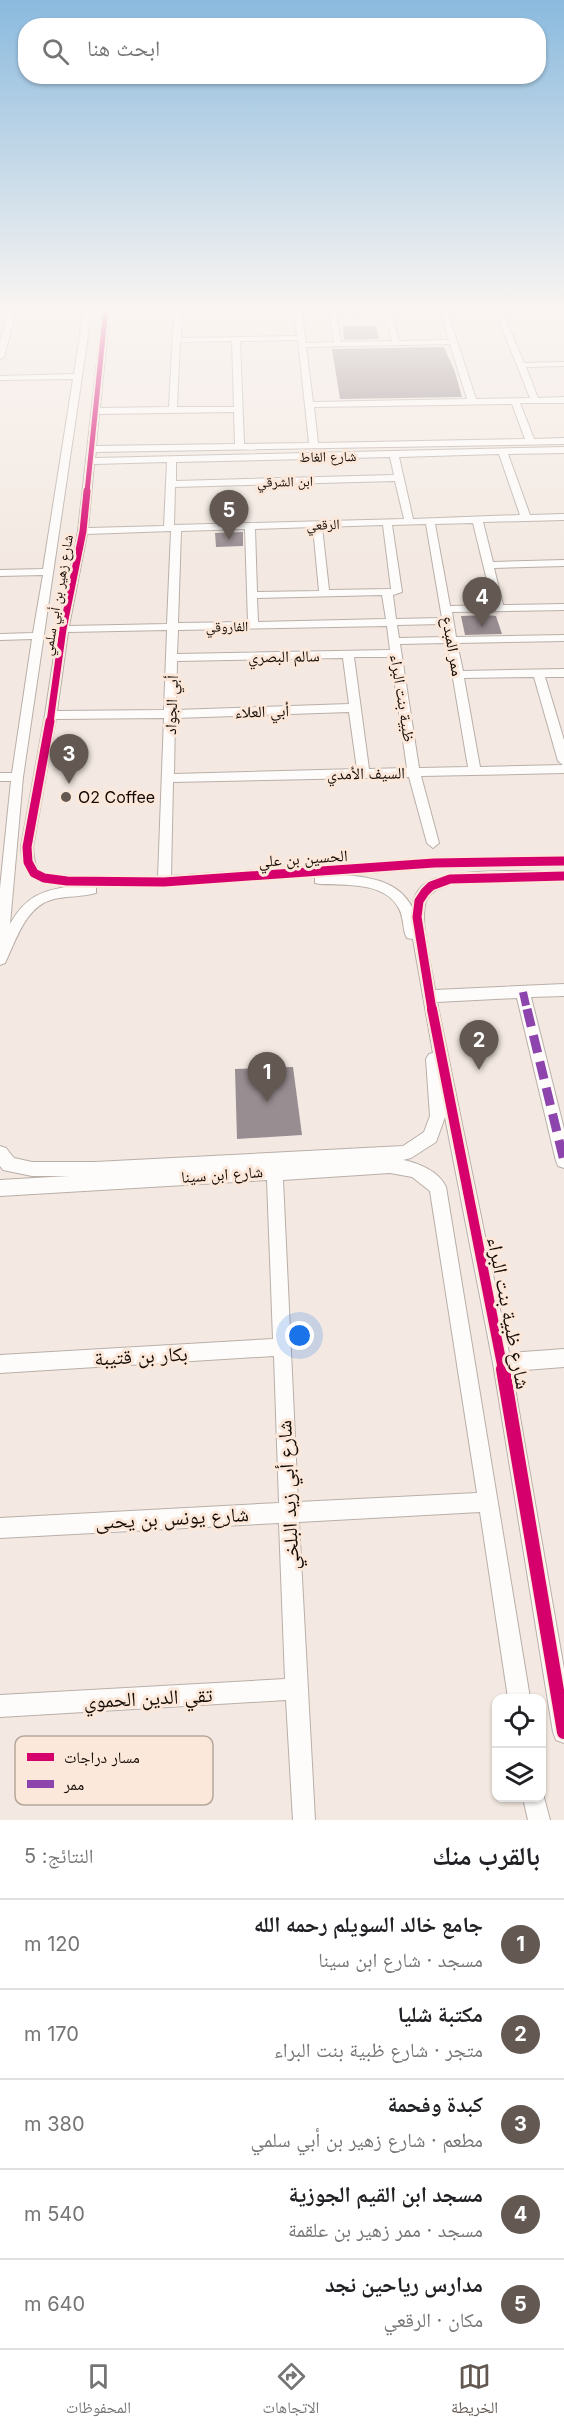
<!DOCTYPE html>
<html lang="ar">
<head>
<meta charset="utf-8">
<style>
	body { margin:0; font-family:Inter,"Noto Naskh Arabic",sans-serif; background:#f2f2f2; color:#202124; direction:rtl }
	.controls { position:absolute; right:18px; bottom:18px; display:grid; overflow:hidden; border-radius:12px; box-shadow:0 2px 4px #0004 }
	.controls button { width:54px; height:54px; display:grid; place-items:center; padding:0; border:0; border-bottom:2px solid #e0e0e0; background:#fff; color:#202124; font:30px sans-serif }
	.you { position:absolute; left:300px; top:1336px; width:21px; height:21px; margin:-15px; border:4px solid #fff; border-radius:50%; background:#1a73e8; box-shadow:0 0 0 9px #1a73e833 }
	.badge { display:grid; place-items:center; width:39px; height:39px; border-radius:50%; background:#635952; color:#fff; font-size:20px; font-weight:700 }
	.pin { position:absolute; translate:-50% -50px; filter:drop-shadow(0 2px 3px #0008) }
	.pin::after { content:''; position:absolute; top:32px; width:21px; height:18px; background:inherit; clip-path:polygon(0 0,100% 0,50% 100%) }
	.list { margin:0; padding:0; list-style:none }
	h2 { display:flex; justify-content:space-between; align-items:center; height:78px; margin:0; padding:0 24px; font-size:26px }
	h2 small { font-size:20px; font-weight:400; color:#757577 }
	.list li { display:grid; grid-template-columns:39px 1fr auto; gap:18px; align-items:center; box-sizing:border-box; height:90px; padding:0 24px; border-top:2px solid #e0e0e0 }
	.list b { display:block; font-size:22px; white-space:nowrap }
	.list p { margin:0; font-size:20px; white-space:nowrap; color:#757577 }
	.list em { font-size:20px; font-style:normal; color:#757577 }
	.icon { flex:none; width:33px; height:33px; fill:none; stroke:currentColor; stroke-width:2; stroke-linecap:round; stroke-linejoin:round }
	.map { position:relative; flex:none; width:564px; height:1820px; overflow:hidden; direction:ltr }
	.search { position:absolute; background:#fff; box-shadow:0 2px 4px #0004; left:18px; right:18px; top:18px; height:66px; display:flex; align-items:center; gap:15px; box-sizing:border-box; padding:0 21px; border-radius:24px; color:#757577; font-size:22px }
	.sheet { height:528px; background:#fff }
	nav { display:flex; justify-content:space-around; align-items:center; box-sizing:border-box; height:84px; border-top:2px solid #e0e0e0; background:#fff; font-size:16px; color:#757577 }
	nav a { display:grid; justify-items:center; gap:3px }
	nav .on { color:#635952 }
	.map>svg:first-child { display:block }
</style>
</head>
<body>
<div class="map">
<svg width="564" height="1820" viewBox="0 0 564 1820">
	<rect width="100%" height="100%" fill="#f3e9e2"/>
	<g fill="#988d91">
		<polygon points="343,326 376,326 379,339 344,340"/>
		<polygon points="444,347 455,372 462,397 340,399 332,349"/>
		<polygon points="243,532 243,546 216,547 215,533"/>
		<polygon points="487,615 496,616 502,634 465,635 461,616"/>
		<polygon points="293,1067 302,1135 237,1139 235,1069"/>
	</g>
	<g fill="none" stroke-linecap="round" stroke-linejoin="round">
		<defs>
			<g id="minor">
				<polygon points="9,308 17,308 4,357 0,359 0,342"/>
				<path d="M84,308H92L23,777L10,924C26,896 41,891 71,886C40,885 23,881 21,847L45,715L58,629L78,531L103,308H109V312L501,308L524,363L564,362V366L526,367L538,398L564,397V403H520L534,439L564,438V444L96,452L95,458L564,447V453L508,454L530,515L564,514V520L483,522L493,562L564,560V566L494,568L503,605L564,604V610L452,612L456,637L564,635V641L457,643L463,671L564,669V677H545L564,740V773L421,776L439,843L433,848L427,843L409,777L173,782L171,876L434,858L564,856V866L434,868L339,875C366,876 398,880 412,907C413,898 418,888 426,883C449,867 533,872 564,871V881L451,884C441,888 432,890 427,899C418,917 432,969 435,990L564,984V996L531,997L564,1129V1168L558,1166L556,1161L517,998L437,1002L509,1353L564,1349V1367L512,1371L564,1669V1743L556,1740L553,1732L493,1363L445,1117L436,1142L411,1158L403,1160C418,1163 439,1171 446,1187L530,1698H508L480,1512L299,1522L315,1820H293L286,1700L0,1717V1695L285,1679L279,1523L0,1538V1518L279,1503L274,1356L0,1373V1355L273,1339L267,1180L0,1196V1180L69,1176H32L3,1170L0,1166V1146L6,1148L14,1158L32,1162H95L403,1146L424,1132L430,1116L426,1059L429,1054L433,1053L413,939L407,938L405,934C403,926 403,914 398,907C384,882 344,885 320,884L315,883V876L164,887L96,886V893C82,897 68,896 54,899C25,906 16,941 5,963L0,965V888L11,781H0V773H12L32,639L0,640V634L33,633L43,575L0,576V570L43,569L73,379L0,380V376L74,374ZM495,310L530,398L476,399L447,311ZM440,311L449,340L399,341L391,312ZM384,312L392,341L341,342L336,313ZM294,313L297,336L181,338L182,315ZM302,313H329L334,342L306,343ZM174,315L169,407L100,408L109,316ZM298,340L309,443L244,444L240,341ZM232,341L234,407H177L180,342ZM450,344L467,399L313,402L306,347ZM512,404L525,439L318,443L314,407ZM234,412L235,444L96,446L99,414ZM499,454L520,515L413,519L399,457ZM390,457L394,475L176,481V462ZM167,462L164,526L88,528L94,464ZM395,481L404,519L174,525L175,487ZM473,523L493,605L450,606L435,524ZM426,524L442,618L396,619L393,595L402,592L392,525ZM383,525L391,589L329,590L322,527ZM313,527L319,591L257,592L255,529ZM245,529L248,622L178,623L181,531ZM171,531L167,624L69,626L87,534ZM382,595L386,619L258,622L257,598ZM443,624L445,637L399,638L397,625ZM387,626L390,650L177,654L178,630ZM167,630L164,710L57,711L68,632ZM447,643L468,767L419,768L400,644ZM354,657H391L407,768L369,769ZM343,658L349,704L176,710L177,661ZM534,677L558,761L563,765L480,767L464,678ZM349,712L357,769L174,774L175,718ZM164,718L158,877C138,877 50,880 39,870C33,864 34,854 33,847L56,719ZM390,1173L412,1177L430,1191L477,1493L298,1502L283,1180Z"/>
				<polygon points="542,1790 550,1820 528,1820 523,1798 542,1798"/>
			</g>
		</defs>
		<use href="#minor" stroke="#b9afa8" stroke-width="2"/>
		<use href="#minor" fill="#fdfcfb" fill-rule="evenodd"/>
		<polyline stroke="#8e44ad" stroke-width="8" stroke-dasharray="14 8" stroke-linecap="butt" points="523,992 527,1010"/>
		<polyline stroke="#8e44ad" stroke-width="9" stroke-dasharray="18 9" stroke-linecap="butt" points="527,1009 564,1161"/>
		<defs>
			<polyline id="cycleway-far4" points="87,492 106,308"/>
			<polyline id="cycleway-far3" points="50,722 63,629 83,531 87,491"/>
			<g id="cycleway-far2">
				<polyline points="50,721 27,847 28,862 34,873 44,878 67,881 164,882 434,863 564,861"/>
				<polyline points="432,1010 417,917 419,901 425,892 431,886 450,879 564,876"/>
			</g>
			<polyline id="cycleway-far1" points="432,1009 503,1370"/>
			<polyline id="cycleway" points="503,1369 564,1732"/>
		</defs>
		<use href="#cycleway-far4" stroke="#fbe8da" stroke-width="8"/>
		<use href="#cycleway-far3" stroke="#fbe8da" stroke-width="10"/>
		<use href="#cycleway-far2" stroke="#fbe8da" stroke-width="13"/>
		<use href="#cycleway-far1" stroke="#fbe8da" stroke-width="14"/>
		<use href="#cycleway" stroke="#fbe8da" stroke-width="17"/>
		<use href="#cycleway-far4" stroke="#d6006c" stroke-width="5"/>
		<use href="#cycleway-far3" stroke="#d6006c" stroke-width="7"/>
		<use href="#cycleway-far2" stroke="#d6006c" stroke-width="9"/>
		<use href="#cycleway-far1" stroke="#d6006c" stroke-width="10"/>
		<use href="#cycleway" stroke="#d6006c" stroke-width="14"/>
	</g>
	<linearGradient id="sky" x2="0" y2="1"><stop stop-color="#8abade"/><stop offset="0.55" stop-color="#faf5f2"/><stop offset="1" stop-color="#faf5f2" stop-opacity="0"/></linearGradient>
	<rect width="564" height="562" fill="url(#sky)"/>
	<circle fill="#635952" stroke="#fbe8da" stroke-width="2" cx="66" cy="797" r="6"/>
	<g text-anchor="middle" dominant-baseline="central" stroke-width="6" stroke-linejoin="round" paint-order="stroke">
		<g font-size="14" fill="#150b04" stroke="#fbe8da">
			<text transform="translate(328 456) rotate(-1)">شارع الغاط</text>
			<text transform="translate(285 481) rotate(-1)">ابن الشرقي</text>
			<text transform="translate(323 524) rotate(-2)">الرقعي</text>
			<text transform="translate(57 595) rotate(-80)">شارع زهير بن أبي سلمي</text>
			<text transform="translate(227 626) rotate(-1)">الفاروقي</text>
		</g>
		<g font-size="16" fill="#150b04" stroke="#fbe8da">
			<text transform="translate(453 646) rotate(80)">ممر المبدع</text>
			<text transform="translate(284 656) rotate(-1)">سالم البصري</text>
			<text transform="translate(403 698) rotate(81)">ظبية بنت البراء</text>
			<text transform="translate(171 705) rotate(-88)">أبي الجواد</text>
			<text transform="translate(262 711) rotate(-2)">أبي العلاء</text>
			<text transform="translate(366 773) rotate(-1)">السيف الأمدي</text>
			<text transform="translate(303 858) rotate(-4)">الحسين بن علي</text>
			<text transform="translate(222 1174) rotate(-4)">شارع ابن سينا</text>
		</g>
		<g font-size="16" fill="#150b04" stroke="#fbe8da" text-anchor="start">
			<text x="78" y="797">O2 Coffee</text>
		</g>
		<g font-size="20" fill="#150b04" stroke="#fbe8da">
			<text transform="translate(509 1313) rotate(79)">شارع ظبية بنت البراء</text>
			<text transform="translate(141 1356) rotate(-3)">بكار بن قتيبة</text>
			<text transform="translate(288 1495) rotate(-93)">شارع أبي زيد البلخي</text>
			<text transform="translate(172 1518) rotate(-3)">شارع يونس بن يحىى</text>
			<text transform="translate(148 1698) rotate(-3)">تقي الدين الحموي</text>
		</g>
	</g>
	<rect x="15" y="1736" width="198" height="69" rx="9" fill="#fbe8da" stroke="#b6a69a" stroke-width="1.5"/>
	<rect x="27" y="1753" width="27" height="8" fill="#d6006c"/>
	<rect x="27" y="1780" width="27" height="8" fill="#8e44ad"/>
	<g font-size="16" fill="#150b04">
		<text x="64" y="1763">مسار دراجات</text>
		<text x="64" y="1790">ممر</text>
	</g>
</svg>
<div class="controls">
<button><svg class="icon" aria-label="locate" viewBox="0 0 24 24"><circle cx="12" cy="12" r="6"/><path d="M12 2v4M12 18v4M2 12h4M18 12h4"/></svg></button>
<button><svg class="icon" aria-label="layers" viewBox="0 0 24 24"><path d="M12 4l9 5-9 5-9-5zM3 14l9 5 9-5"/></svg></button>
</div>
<div class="you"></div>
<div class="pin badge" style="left:267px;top:1102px">1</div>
<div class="pin badge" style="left:479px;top:1070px">2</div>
<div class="pin badge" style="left:69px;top:784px">3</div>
<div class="pin badge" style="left:482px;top:627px">4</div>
<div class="pin badge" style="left:229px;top:540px">5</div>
<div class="search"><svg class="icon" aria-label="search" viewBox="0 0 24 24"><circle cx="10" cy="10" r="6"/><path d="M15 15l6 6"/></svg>ابحث هنا</div>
</div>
<section class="sheet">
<h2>بالقرب منك<small>النتائج: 5</small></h2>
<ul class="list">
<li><span class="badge">1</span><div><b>جامع خالد السويلم رحمه الله</b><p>مسجد · شارع ابن سينا</p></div><em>120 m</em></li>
<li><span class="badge">2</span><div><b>مكتبة شليا</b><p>متجر · شارع ظبية بنت البراء</p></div><em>170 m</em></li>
<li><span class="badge">3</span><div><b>كبدة وفحمة</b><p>مطعم · شارع زهير بن أبي سلمي</p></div><em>380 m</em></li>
<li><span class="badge">4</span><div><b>مسجد ابن القيم الجوزية</b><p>مسجد · ممر زهير بن علقمة</p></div><em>540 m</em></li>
<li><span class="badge">5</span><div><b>مدارس رياحين نجد</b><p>مكان · الرقعي</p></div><em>640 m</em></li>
</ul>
</section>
<nav>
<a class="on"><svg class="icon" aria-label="map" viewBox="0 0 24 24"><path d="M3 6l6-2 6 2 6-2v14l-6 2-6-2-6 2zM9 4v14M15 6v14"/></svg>الخريطة</a>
<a><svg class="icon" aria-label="directions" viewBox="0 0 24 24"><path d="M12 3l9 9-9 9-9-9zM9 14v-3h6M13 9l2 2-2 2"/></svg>الاتجاهات</a>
<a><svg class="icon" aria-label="saved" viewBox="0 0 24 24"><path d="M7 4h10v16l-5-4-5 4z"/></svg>المحفوظات</a>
</nav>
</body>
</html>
